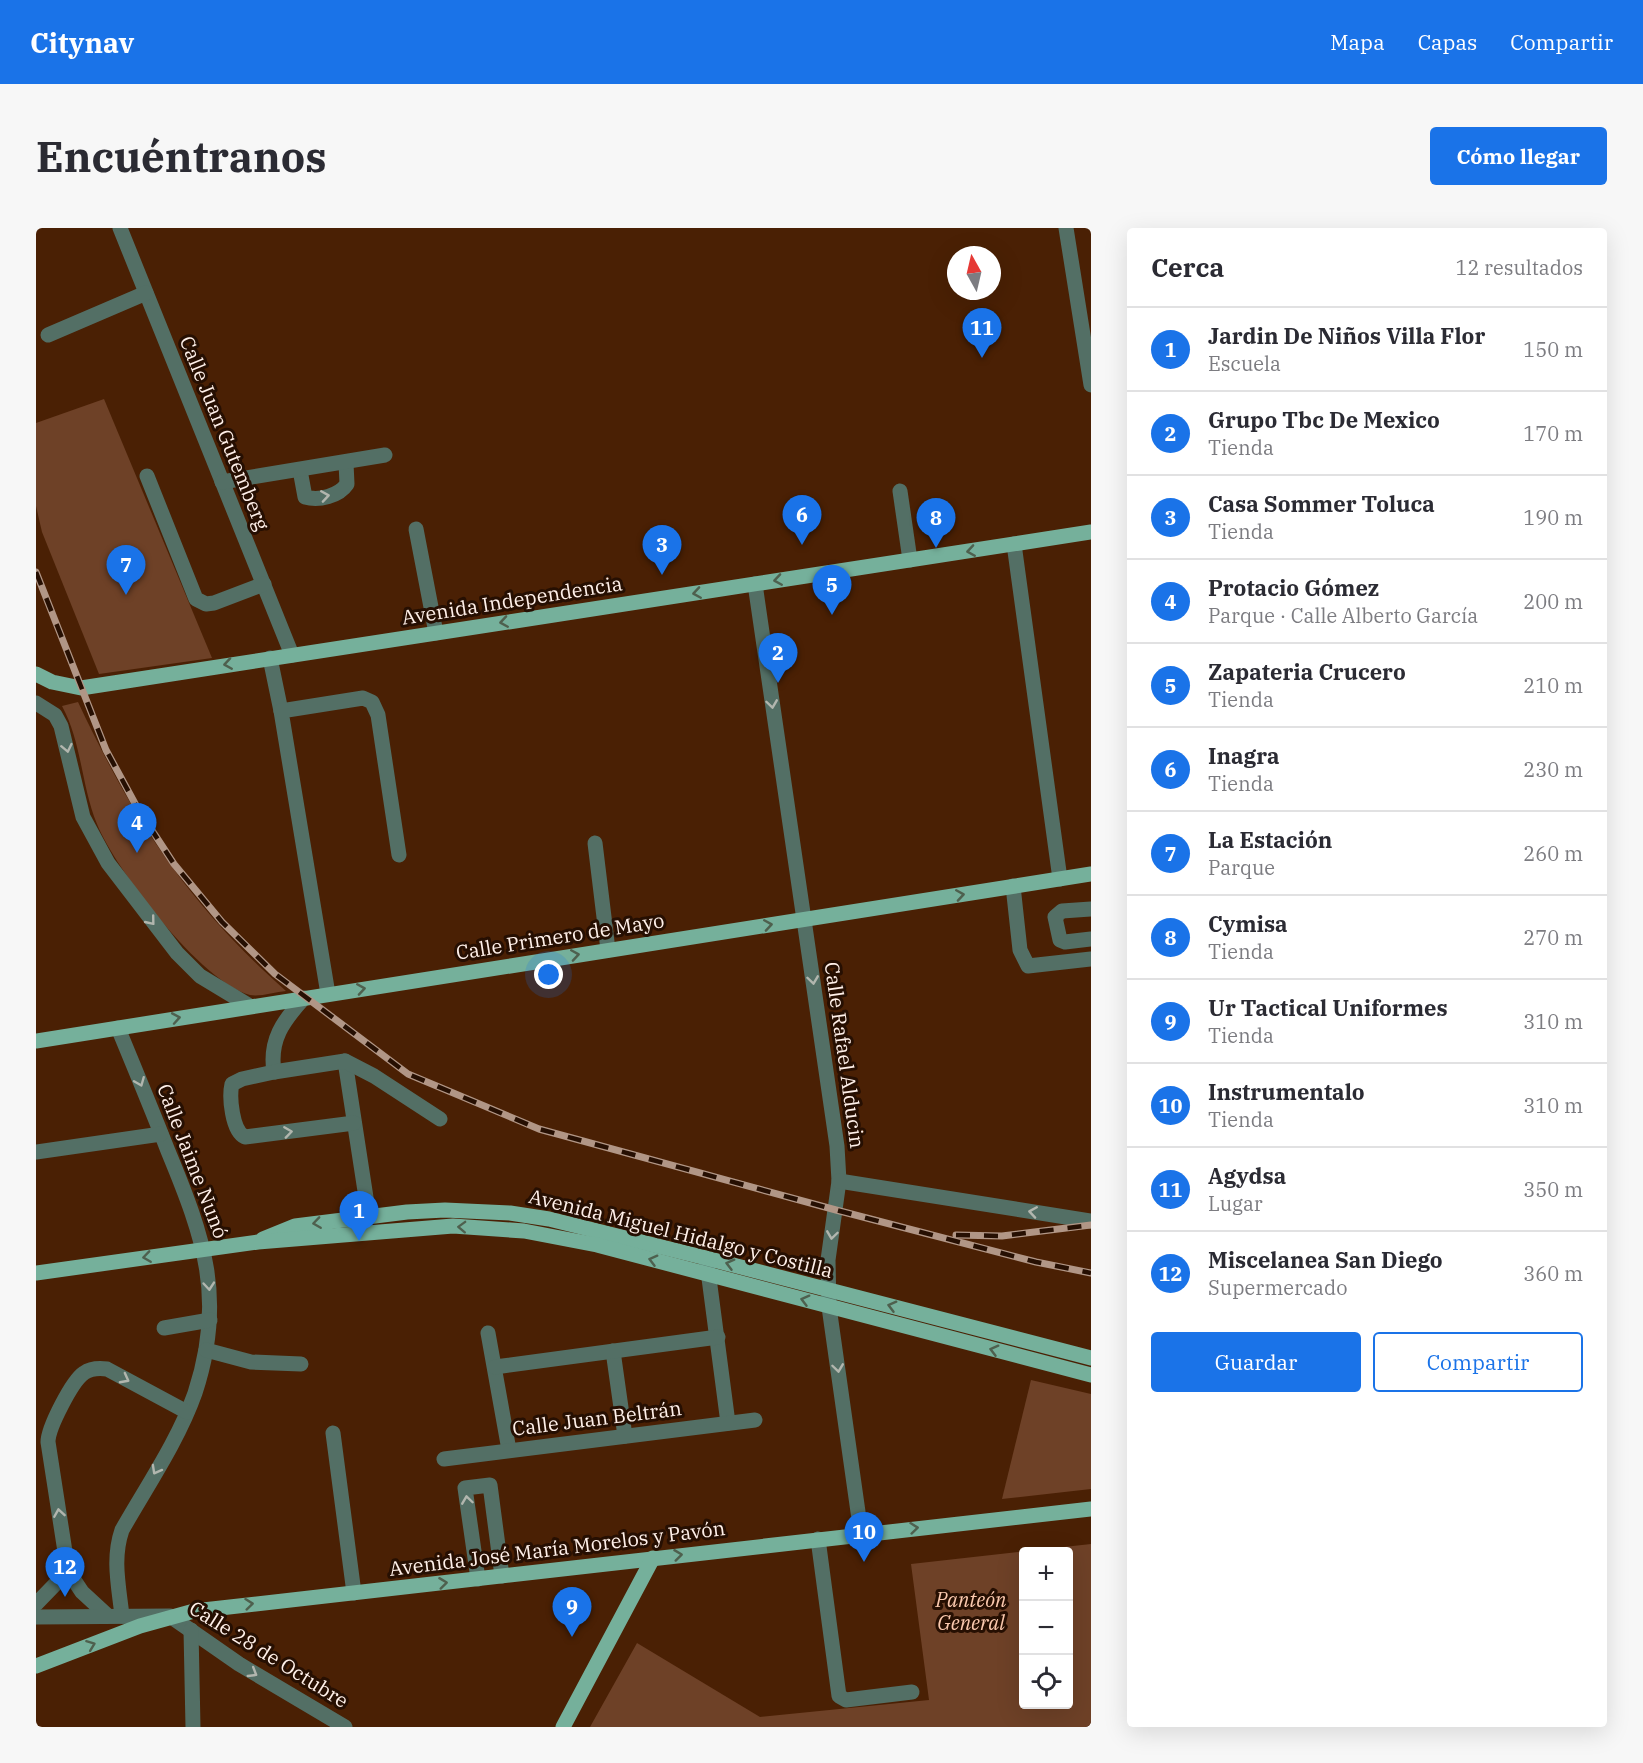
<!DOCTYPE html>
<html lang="es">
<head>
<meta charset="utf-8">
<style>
	body { margin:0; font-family:"IBM Plex Serif",serif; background:#f7f7f7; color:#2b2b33 }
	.controls { position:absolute; right:18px; bottom:18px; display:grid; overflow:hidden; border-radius:6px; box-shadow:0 6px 24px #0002 }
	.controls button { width:54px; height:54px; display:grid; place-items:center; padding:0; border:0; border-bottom:2px solid #e1e1e2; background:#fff; color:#2b2b33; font:30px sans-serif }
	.compass { position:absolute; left:911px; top:18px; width:54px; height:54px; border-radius:50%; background:#fff; box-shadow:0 6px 24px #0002; rotate:352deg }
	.you { position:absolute; left:513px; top:747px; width:21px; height:21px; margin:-15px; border:4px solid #fff; border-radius:50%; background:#1a73e8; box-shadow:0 0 0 9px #1a73e833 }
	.badge { display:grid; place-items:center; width:39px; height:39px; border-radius:50%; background:#1a73e8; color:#fff; font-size:20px; font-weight:700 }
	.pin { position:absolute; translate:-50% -50px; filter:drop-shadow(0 2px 3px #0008) }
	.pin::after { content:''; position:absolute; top:32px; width:21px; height:18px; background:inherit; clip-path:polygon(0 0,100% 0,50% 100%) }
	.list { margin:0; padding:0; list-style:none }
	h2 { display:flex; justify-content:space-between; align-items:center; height:78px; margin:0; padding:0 24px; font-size:26px }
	h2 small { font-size:20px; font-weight:400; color:#7c7c81 }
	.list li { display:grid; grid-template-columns:39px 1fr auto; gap:18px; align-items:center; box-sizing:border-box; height:84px; padding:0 24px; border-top:2px solid #e1e1e2 }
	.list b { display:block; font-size:22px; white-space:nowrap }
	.list p { margin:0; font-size:20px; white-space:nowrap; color:#7c7c81 }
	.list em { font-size:20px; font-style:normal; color:#7c7c81 }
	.actions { display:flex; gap:12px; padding:18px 24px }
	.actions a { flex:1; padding:14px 0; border:2px solid #1a73e8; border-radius:6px; text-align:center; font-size:21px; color:#1a73e8 }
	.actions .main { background:#1a73e8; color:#fff }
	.icon { flex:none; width:33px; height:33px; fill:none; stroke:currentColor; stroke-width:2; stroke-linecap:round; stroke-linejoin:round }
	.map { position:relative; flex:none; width:1055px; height:1499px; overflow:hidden; border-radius:6px }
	header { display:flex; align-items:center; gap:36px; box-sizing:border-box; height:84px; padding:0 30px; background:#1a73e8; color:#fff }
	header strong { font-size:28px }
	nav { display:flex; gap:33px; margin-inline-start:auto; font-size:21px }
	.intro { display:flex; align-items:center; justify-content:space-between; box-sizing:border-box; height:144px; padding:0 36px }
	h1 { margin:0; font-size:42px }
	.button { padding:15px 27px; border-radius:6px; background:#1a73e8; color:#fff; font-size:21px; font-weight:700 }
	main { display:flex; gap:36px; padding:0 36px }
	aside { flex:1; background:#fff; border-radius:6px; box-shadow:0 6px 24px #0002 }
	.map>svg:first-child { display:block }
</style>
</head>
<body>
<header>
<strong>Citynav</strong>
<nav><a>Mapa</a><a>Capas</a><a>Compartir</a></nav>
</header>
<div class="intro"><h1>Encuéntranos</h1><a class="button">Cómo llegar</a></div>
<main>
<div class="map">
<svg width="1055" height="1499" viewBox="0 0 1055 1499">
	<rect width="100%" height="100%" fill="#4a2004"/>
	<g fill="#6e4127" fill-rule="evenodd">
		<polygon points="68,171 176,430 63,446 6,304 0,278 0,195"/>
		<path d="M42,474C98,593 151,675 250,763C239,764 224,769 214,767C166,755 79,641 61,596C45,557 46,515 26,478Z"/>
		<polygon points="995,1152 1055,1166 1055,1261 966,1271"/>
		<path d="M1055,1316V1499H554L601,1415L724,1489L893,1472L875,1336ZM987,1324H1032V1476H987Z"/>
	</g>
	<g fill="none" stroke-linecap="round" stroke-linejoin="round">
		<g stroke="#536f65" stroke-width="15">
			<polyline points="84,0 256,427"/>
			<polyline points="1030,0 1055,157"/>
			<polyline points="12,107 110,65"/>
			<path d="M264,242L269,269C283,273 303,268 311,256L310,235"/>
			<polyline points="111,248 160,371 170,376 178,375 228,356"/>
			<polyline points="186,254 349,227"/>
			<polyline points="864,263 874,332"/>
			<polyline points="380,301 400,405"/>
			<polyline points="978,316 1024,651"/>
			<polyline points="719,356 801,918 803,953 792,1032 793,1079 825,1305"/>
			<polyline points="234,430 245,483"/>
			<polyline points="0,475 19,487 25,498 47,589 72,635 141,725 164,748 212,777"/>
			<polyline points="559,615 572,722"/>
			<polyline points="977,658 984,722 992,738 1055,731"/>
			<polyline points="1055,681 1026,683 1019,689 1024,712 1029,714 1055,711"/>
			<polyline points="292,766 245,483 327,470 336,474 342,487 363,627"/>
			<path d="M82,800C99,841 116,882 132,923C168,1010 190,1071 159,1165C142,1213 111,1258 86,1302C76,1331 83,1359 86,1388"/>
			<polyline points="309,833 333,989"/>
			<path d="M238,844C233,812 247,793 268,770"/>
			<path d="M318,895L209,909C196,903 193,869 196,856L206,851L238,844L309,833L338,848L404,891"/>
			<polyline points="0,924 125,906"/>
			<polyline points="803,953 1055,993"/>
			<polyline points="671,1035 692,1195"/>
			<polyline points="128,1100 174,1092"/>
			<polyline points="452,1105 473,1222"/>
			<polyline points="170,1122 215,1134 265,1136"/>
			<polyline points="577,1123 589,1208"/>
			<polyline points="459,1139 682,1109"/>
			<polyline points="297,1205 318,1365"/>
			<polyline points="408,1231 719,1192"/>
			<polyline points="782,1311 803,1468 810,1472 876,1464"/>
			<polyline points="442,1351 429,1260 454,1257 466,1348"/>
			<polyline points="0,1376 32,1343"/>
			<path d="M72,1388L46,1364L32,1343L12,1214C12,1200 36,1153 48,1145C55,1140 63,1140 71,1141L151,1184"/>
			<polyline points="0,1389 134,1388 203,1436 309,1499"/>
			<polyline points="155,1402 157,1499"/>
		</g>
		<g stroke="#75b09b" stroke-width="15">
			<polyline points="0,446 16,454 45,460 1055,304"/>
			<polyline points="0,813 1055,646"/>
			<polyline points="227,1011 259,998 371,984 409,982 474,985 513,991 670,1030 1055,1130"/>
			<polyline points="0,1045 222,1014 417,998 488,1003 561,1017 1055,1147"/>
			<polyline points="0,1438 104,1398 158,1383 1055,1281"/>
			<polyline points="527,1499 617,1330"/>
		</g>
		<defs>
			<g id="rail">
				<polyline points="0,344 70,522 102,581 138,636 186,694 239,746 372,846 503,901 800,982 1000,1034 1055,1045"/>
				<polyline points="920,1007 966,1008 1055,997"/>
			</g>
		</defs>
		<use href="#rail" stroke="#b19686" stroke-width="7"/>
		<use href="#rail" stroke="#260f02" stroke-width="4.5" stroke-dasharray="14" stroke-linecap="butt"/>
	</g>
	<defs><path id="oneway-chevron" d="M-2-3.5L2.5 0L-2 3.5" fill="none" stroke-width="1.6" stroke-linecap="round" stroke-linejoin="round" transform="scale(1.5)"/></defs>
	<g stroke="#b2b6ae">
		<use href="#oneway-chevron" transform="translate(289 268) rotate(-9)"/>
		<use href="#oneway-chevron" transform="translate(736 476) rotate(82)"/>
		<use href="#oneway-chevron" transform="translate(31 520) rotate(78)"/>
		<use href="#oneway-chevron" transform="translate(115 693) rotate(51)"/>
		<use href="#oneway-chevron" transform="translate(777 752) rotate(82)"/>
		<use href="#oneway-chevron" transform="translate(104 854) rotate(68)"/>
		<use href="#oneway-chevron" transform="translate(252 904) rotate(-8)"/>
		<use href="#oneway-chevron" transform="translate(997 984) rotate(-171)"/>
		<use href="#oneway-chevron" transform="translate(796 1007) rotate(98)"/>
		<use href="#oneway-chevron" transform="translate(173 1058) rotate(85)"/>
		<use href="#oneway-chevron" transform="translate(802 1140) rotate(82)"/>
		<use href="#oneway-chevron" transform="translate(89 1151) rotate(28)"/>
		<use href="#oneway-chevron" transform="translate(120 1242) rotate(119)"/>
		<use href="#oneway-chevron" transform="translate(431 1272) rotate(-98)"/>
		<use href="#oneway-chevron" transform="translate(23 1285) rotate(-99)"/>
		<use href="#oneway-chevron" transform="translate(217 1445) rotate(31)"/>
	</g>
	<g stroke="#4e604e">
		<use href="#oneway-chevron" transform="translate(935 323) rotate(171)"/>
		<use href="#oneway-chevron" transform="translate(742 352) rotate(171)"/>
		<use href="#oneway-chevron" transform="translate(661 365) rotate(171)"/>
		<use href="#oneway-chevron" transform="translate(468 394) rotate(171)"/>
		<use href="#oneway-chevron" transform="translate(192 436) rotate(171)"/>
		<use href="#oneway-chevron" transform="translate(924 667) rotate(-9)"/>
		<use href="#oneway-chevron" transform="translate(732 697) rotate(-9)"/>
		<use href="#oneway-chevron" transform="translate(539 727) rotate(-9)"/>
		<use href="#oneway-chevron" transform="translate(325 761) rotate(-9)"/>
		<use href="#oneway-chevron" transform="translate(140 790) rotate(-10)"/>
		<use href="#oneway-chevron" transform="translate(281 995) rotate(172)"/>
		<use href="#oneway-chevron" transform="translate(426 999) rotate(-178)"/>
		<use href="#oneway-chevron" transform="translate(111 1029) rotate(172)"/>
		<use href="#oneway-chevron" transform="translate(617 1032) rotate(-165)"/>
		<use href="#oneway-chevron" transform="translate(694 1036) rotate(-165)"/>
		<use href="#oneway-chevron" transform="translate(769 1072) rotate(-165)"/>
		<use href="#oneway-chevron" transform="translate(856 1078) rotate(-165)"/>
		<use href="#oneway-chevron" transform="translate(958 1122) rotate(-165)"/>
		<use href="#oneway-chevron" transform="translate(878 1300) rotate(-6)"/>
		<use href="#oneway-chevron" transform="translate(642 1327) rotate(-7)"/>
		<use href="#oneway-chevron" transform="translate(407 1355) rotate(-7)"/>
		<use href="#oneway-chevron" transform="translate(213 1376) rotate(-6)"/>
		<use href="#oneway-chevron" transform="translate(55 1417) rotate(-21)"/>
	</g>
	<g text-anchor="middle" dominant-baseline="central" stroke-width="6" stroke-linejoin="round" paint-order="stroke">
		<g font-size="20" fill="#fff0e9" stroke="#260f02">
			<text transform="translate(189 205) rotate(68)">Calle Juan Gutemberg</text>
			<text transform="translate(476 372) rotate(-9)">Avenida Independencia</text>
			<text transform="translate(524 708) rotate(-9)">Calle Primero de Mayo</text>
			<text transform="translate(809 827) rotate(82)">Calle Rafael Alducin</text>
			<text transform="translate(157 933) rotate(69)">Calle Jaime Nunó</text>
			<text transform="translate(645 1005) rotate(14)">Avenida Miguel Hidalgo y Costilla</text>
			<text transform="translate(561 1190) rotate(-7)">Calle Juan Beltrán</text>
			<text transform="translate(521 1320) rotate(-7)">Avenida José María Morelos y Pavón</text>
			<text transform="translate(233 1426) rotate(32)">Calle 28 de Octubre</text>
		</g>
		<g font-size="20" font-style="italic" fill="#fbc9ae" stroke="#260f02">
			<text x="935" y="1371">Panteón<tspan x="935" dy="23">General</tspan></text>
		</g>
	</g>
</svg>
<div class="controls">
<button>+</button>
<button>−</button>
<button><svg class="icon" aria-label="locate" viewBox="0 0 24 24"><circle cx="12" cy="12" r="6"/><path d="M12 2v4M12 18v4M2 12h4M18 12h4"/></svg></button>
</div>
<svg class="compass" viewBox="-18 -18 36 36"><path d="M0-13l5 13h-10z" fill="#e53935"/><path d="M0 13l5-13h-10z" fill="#7c7c81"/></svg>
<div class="you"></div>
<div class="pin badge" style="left:323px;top:1013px">1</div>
<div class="pin badge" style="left:742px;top:455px">2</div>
<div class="pin badge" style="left:626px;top:347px">3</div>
<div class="pin badge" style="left:101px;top:625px">4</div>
<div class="pin badge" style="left:796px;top:387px">5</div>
<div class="pin badge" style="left:766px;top:317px">6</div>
<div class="pin badge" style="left:90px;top:367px">7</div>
<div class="pin badge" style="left:900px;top:320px">8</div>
<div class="pin badge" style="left:536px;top:1409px">9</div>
<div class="pin badge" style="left:828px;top:1334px">10</div>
<div class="pin badge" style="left:946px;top:130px">11</div>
<div class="pin badge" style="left:29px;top:1369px">12</div>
</div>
<aside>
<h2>Cerca<small>12 resultados</small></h2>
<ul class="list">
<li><span class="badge">1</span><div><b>Jardin De Niños Villa Flor</b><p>Escuela</p></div><em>150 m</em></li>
<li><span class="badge">2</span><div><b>Grupo Tbc De Mexico</b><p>Tienda</p></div><em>170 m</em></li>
<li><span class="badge">3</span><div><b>Casa Sommer Toluca</b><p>Tienda</p></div><em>190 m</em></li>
<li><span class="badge">4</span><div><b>Protacio Gómez</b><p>Parque · Calle Alberto García</p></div><em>200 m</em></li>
<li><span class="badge">5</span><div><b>Zapateria Crucero</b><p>Tienda</p></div><em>210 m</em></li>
<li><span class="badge">6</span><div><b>Inagra</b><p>Tienda</p></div><em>230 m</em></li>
<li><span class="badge">7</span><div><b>La Estación</b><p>Parque</p></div><em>260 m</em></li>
<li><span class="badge">8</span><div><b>Cymisa</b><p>Tienda</p></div><em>270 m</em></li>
<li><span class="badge">9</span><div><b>Ur Tactical Uniformes</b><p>Tienda</p></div><em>310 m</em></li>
<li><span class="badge">10</span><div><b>Instrumentalo</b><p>Tienda</p></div><em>310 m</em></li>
<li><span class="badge">11</span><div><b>Agydsa</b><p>Lugar</p></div><em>350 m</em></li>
<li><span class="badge">12</span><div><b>Miscelanea San Diego</b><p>Supermercado</p></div><em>360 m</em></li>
</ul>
<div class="actions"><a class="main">Guardar</a><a>Compartir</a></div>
</aside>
</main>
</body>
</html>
